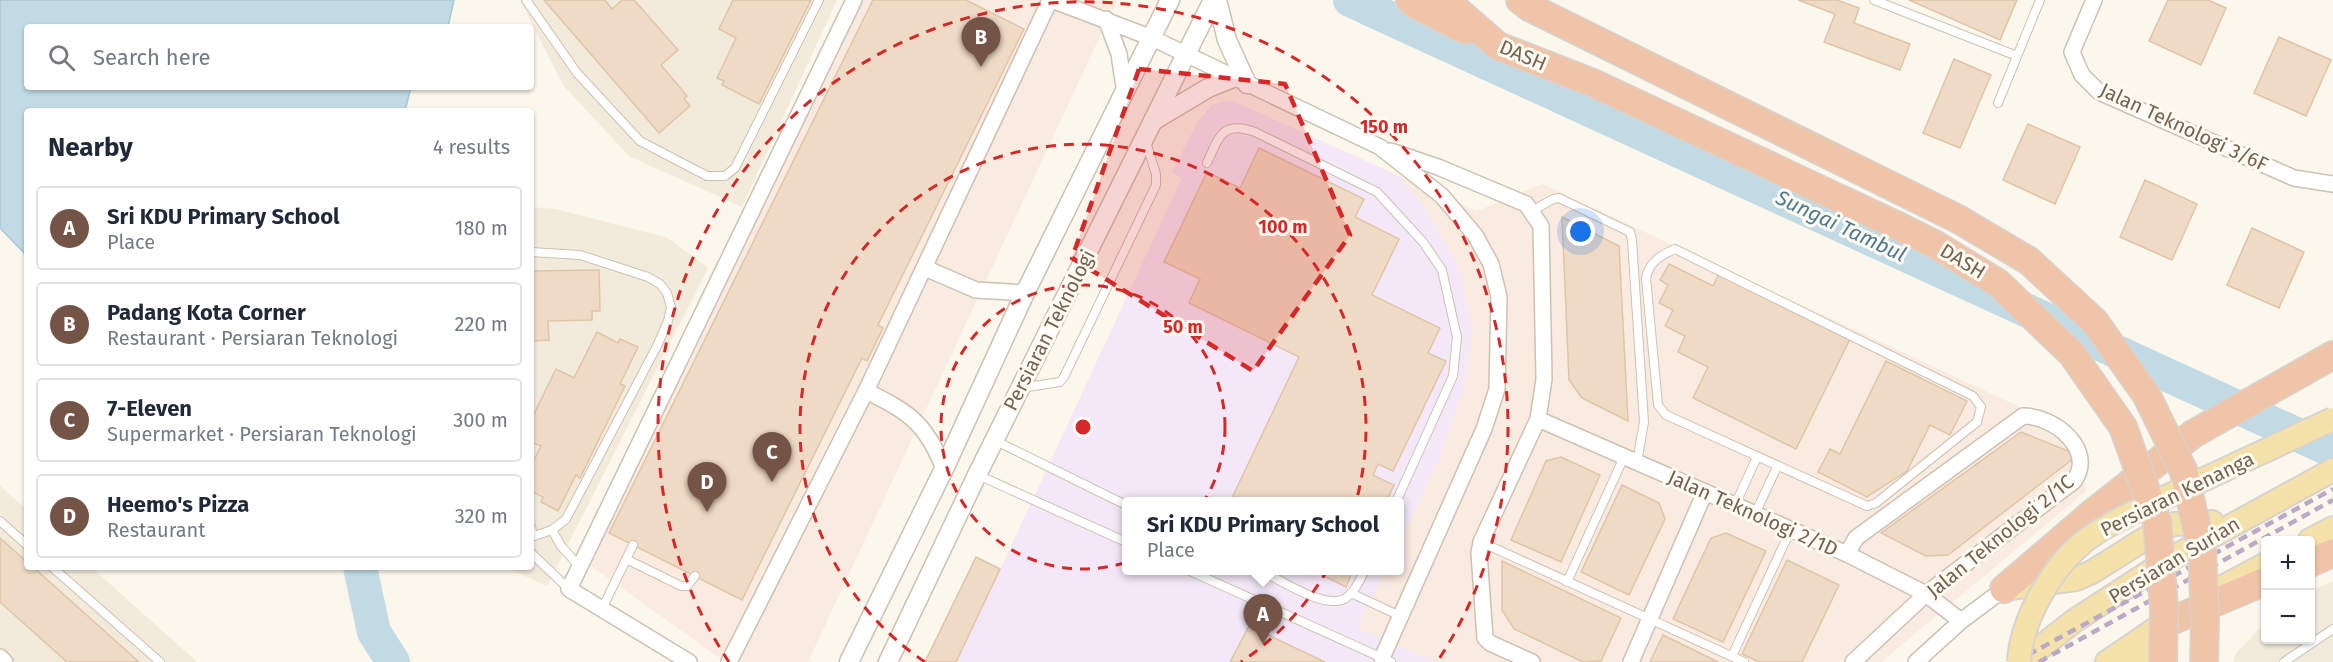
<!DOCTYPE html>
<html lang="en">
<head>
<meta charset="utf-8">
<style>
	body { margin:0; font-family:"Fira Sans",sans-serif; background:#f2f2f3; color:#1f2937 }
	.controls { position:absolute; right:18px; bottom:18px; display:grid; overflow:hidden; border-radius:6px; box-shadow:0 2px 4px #0004 }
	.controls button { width:54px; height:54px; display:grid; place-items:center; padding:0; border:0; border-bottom:2px solid #e0e1e3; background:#fff; color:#1f2937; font:30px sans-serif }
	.you { position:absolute; left:1581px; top:232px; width:21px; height:21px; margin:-15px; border:4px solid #fff; border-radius:50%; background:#1a73e8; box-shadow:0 0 0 9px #1a73e833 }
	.badge { display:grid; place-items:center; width:39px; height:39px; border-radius:50%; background:#745447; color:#fff; font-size:20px; font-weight:700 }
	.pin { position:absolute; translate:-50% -50px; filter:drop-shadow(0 2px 3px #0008) }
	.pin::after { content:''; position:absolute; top:32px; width:21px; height:18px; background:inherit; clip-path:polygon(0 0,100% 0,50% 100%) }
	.popup { position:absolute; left:1122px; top:497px; width:282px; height:78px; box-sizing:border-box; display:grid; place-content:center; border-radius:6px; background:#fff; filter:drop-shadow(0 2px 4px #0005); font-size:20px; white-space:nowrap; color:#747a83 }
	.popup b { font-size:22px; color:#1f2937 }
	.popup::after { content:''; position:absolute; left:50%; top:100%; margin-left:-12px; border:12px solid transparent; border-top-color:#fff }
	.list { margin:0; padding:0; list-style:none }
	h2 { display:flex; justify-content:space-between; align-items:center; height:78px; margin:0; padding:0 24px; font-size:26px }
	h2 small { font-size:20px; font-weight:400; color:#747a83 }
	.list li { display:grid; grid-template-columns:39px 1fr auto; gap:18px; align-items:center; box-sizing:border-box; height:84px; margin:0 12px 12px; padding:0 12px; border:2px solid #e0e1e3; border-radius:6px }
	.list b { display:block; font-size:22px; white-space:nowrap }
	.list p { margin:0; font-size:20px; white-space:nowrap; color:#747a83 }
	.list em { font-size:20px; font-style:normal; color:#747a83 }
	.icon { flex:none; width:33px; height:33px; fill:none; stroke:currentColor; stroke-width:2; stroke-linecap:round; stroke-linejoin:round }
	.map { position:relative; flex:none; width:2333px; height:662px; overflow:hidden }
	.search { position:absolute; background:#fff; box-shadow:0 2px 4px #0004; left:24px; top:24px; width:510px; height:66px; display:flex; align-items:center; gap:15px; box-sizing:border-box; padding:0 21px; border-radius:6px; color:#747a83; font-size:22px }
	.panel { position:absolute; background:#fff; box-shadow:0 2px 4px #0004; left:24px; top:108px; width:510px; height:462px; border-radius:6px }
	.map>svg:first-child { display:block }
</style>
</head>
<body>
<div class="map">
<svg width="2333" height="662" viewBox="0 0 2333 662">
	<rect width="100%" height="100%" fill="#fbf7ec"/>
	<g fill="#f2eada">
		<polygon points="520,0 837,0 742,207 629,156 563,85"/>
		<polygon points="531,207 555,209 666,237 708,268 547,586 505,567 531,567"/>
		<polygon points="0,486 27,510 27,567 91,567 197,662 0,662"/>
		<polygon points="2333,581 2333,662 2233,662 2236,653 2265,623 2266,640 2310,640 2311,591"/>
	</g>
	<g fill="#faebe0" fill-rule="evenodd">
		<polygon points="853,0 1117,0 808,662 725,662 576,555"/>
		<path d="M1231,100L1477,211L1542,184L2080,435L2086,491L1881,662H925L976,557L1001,568L1182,178L1172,172L1197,123L1212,105ZM1126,502H1400V570H1126Z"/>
	</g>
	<polygon fill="#f4e8f8" points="1231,100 1398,176 1427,211 1460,269 1472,328 1465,385 1439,460 1400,541 1400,502 1126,502 1126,570 1385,571 1357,628 1437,662 925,662 976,557 1001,568 1182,178 1172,172 1197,123 1212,105"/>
	<polygon fill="#c1dae4" stroke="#a8c8d5" stroke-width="1.5" points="0,0 454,0 448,27 27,27 27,87 411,87 405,111 27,111 27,256 0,228"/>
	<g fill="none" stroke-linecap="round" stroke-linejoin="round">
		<g stroke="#c1dae4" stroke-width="34">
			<polyline points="1350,0 2333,451"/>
			<polyline points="360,567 374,632 393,662"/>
		</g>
	</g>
	<g fill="#efdbc5" stroke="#e0c4a7" stroke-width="1.5">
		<polygon points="544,0 605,0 612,9 622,0 634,0 678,50 661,65 687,96 684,99 690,106 659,133"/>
		<polygon points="733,0 811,0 759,104 722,85 724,81 717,78 736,38 719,29"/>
		<polygon points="873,0 966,0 1024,29 878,325 883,328 867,361 862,358 742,600 609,533"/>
		<polygon points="1798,0 1837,0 1859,8 1854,23 1910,44 1900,70 1824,42 1835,14"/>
		<polygon points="1909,0 2017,0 2000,40"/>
		<polygon points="2168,0 2208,0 2226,8 2201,65 2149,41"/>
		<polygon points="2279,37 2331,60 2306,116 2254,93"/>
		<polygon points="1954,59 1991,75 1960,148 1923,133"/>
		<polygon points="2028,124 2080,147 2055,204 2003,180"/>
		<polygon points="1259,148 1364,199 1355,217 1399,239 1372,295 1440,328 1428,353 1446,361 1393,471 1378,464 1373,475 1394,485 1386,502 1230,502 1299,357 1189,303 1200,279 1164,262 1207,172 1240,188"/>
		<polygon points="2145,180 2197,204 2172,260 2120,237"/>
		<polygon points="1562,217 1619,246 1628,421 1582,398 1569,380"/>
		<polygon points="2252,228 2304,252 2279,308 2227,285"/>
		<polygon points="1669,264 1713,286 1719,274 1850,339 1796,449 1693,398 1708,367 1678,352 1685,336 1665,326 1673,310 1659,303 1668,285 1660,280"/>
		<polygon points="599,270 600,311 592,311 592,320 548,321 549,340 531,341 531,271"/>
		<polygon points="597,332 618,343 620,339 638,347 620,384 625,386 580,478 576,475 558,511 541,502 543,497 531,491 531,466 541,446 531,442 531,420 556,369 574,378"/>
		<polygon points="1886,361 1967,401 1950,435 1930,425 1907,471 1867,497 1818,472 1830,449 1840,454"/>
		<polygon points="2021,432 2078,455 1948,555 1926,556 1881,533"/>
		<polygon points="1561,457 1600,475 1561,562 1511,540 1546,461"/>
		<polygon points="1622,485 1659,503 1665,519 1629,595 1581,572"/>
		<polygon points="1726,533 1766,551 1723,642 1673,619 1711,538"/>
		<polygon points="0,538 27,562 27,567 33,567 139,662 67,662 0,602"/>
		<polygon points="976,557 1000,569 956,662 925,662"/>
		<polygon points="1787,560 1839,585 1802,662 1759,662 1742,654"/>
		<polygon points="1502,561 1621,618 1601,661 1583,662 1514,629 1502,610"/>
		<polygon points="1312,570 1353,570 1346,587"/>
		<polygon points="1249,626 1325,662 1230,662"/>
		<polygon points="1663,635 1718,662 1650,662"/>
	</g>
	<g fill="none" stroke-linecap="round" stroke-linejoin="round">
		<defs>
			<g id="service">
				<polyline points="526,0 577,73 640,141 707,176 725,176 735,168 819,0"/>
				<polyline points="1874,0 2017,56"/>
				<polyline points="1998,103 2040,0"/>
				<path d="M1207,163C1219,137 1222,120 1255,132L1377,192L1423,242L1442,270L1457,337L1453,376L1396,502"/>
				<polyline points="1532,211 1553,199 1559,198 1630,232 1632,240 1644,422 1637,462"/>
				<path d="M1675,249L1973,396L1981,407L1977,422L1876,503L1867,506L1666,415L1658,405L1646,278C1649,262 1661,255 1675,249Z"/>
				<polyline points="531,252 580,255 648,277 660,284 667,293 671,307 668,321 657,346 566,519 552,530 531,537"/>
				<polyline points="1021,388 1060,382 1064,377 1156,185 1156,174 1146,142"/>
				<polyline points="994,440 1126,505"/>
				<polyline points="978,475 1126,542"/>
				<polyline points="1735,505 1757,457"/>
				<polyline points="1755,514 1777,467"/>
				<polyline points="0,521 27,545"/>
				<polyline points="531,527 533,536"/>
				<polyline points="552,530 561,546 580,567"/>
				<polyline points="1481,542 1744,662"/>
				<polyline points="531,553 569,589"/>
				<polyline points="626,559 681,586 687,586 695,576"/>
				<polyline points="52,567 160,662"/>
				<polyline points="1188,570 1391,662"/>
				<path d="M1260,570C1280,580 1321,607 1342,600C1353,596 1360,580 1365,570"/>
				<polyline points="1567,582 1624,457"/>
				<polyline points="1351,593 1400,616"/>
				<polyline points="602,609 633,545"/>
				<polyline points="1732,656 1791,529"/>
				<polyline points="2284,662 2333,629"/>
			</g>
			<g id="minor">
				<polyline points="1052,0 1152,38 1380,147 1442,196 1475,235 1491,264 1499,297 1497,389 1484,429 1382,658"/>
				<polyline points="2094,0 2072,52 2082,75 2099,92 2294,178 2333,184"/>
				<polyline points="1106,19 1119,54 1125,94"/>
				<polyline points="1391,151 1438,167 1526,204 1541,226 1544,379 1538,419 1481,542 1479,553 1485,638 1490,643 1532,662"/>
				<polyline points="925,268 976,290 1025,293"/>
				<path d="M866,391C909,412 926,423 944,469"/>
				<polyline points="1538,419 1847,554 1926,594 1961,621"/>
				<path d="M1847,554L1856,538L2023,416C2054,416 2096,449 2074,481L1926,594L1853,662"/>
				<polyline points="0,657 5,662"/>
				<polyline points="689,662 569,589 854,0"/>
				<polyline points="729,662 866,391 1050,0"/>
				<polyline points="1631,662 1705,492"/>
				<polyline points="1916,662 1961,621 2004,589"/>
			</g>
			<g id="tertiary">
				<polyline points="1217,0 1227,40 1247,84"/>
				<polyline points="1153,121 1208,88 1233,78"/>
				<polyline points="849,662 944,469 1025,293 1170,0"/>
				<polyline points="888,662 977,475 1213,0"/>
			</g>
			<g id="primary">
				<polyline points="2310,540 2333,528"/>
				<polyline points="2004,589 2076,579 2092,572 2159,530 2174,524 2212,522"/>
				<polyline points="2219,589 2266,564"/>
				<polyline points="2022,662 2074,621 2165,562 2333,470"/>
				<polyline points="2107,662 2176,615"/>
				<polyline points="2138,662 2158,632"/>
			</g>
			<g id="motorway">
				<polyline points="1410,0 1416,5 1465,30"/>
				<polyline points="1445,0 1498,46 1593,83 1896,225 1936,245 1998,283 2072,354 2123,427"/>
				<polyline points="1520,0 1529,7 1958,219 2029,261 2095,322 2147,396"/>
				<polyline points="2310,563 2333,553"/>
				<polyline points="2004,589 2095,511 2193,434 2333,355"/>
				<polyline points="2164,624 2266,581"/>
			</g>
		</defs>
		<use href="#service" stroke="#cdc1b2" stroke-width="10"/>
		<use href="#minor" stroke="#cdc1b2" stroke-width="18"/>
		<use href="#tertiary" stroke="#cdc1b2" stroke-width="21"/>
		<use href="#primary" stroke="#d8d3ce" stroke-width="26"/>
		<use href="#motorway" stroke="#d8d3ce" stroke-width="30"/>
		<use href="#service" stroke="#fff" stroke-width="8"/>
		<use href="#minor" stroke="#fff" stroke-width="15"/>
		<use href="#tertiary" stroke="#fff" stroke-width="18"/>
		<use href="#primary" stroke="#f4e2aa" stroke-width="22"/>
		<use href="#motorway" stroke="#f0c4a8" stroke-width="27"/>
		<g stroke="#bca9c5" stroke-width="4.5" stroke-dasharray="9 6" stroke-linecap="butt">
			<polyline points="2015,662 2333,489"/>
			<polyline points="2039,662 2333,500"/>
		</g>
		<defs>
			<path id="primary-bridge" d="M2019,662C2021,621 2050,570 2082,543C2108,522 2148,506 2179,491C2230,467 2282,443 2333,419"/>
			<g id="motorway-bridge">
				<polyline points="2147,396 2184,472 2202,550 2205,622 2204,662"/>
				<polyline points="2123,427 2157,521 2164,607 2163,662"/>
			</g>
		</defs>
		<use href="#primary-bridge" stroke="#d8d3ce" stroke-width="26" stroke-linecap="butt"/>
		<use href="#motorway-bridge" stroke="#d8d3ce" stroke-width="30" stroke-linecap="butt"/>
		<use href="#primary-bridge" stroke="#f4e2aa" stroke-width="22"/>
		<use href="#motorway-bridge" stroke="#f0c4a8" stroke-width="27"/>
	</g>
	<path fill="#d62828" fill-opacity="0.2" stroke="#d62828" stroke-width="4.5" stroke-dasharray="12 8" stroke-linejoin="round" d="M1139,69L1285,84L1350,235L1253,371L1072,258Z"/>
	<g fill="none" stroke="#d62828" stroke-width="3" stroke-dasharray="10 8">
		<circle cx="1083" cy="427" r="142"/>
		<path d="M925 662A283 283 0 1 1 1241 662"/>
		<path d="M729 662A425 425 0 1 1 1437 662"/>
	</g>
	<g text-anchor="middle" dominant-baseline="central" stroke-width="6" stroke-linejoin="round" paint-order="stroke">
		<g font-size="20" fill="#756250" stroke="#fefbf2">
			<text transform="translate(1523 55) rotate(23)">DASH</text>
			<text transform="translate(2184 127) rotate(25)">Jalan Teknologi 3/6F</text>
			<text transform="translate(1963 261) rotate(31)">DASH</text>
			<text transform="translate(1049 330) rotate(-63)">Persiaran Teknologi</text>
			<text transform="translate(2177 494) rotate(-26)">Persiaran Kenanga</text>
			<text transform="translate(1753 513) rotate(24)">Jalan Teknologi 2/1D</text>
			<text transform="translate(2000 536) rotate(-39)">Jalan Teknologi 2/1C</text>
			<text transform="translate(2174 560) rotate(-31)">Persiaran Surian</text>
		</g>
		<g font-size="21" font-style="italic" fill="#4e7a8d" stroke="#fefbf2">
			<text transform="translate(1841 226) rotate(25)">Sungai Tambul</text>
		</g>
	</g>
	<circle cx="1083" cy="427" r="9" fill="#d62828" stroke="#fefbf2" stroke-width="3"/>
	<g font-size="18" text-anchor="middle" font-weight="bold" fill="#d62828" stroke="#fefbf2" stroke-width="6" stroke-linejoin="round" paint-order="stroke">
		<text x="1384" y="133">150 m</text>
		<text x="1283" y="233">100 m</text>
		<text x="1183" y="333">50 m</text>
	</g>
</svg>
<div class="controls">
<button>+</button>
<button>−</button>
</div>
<div class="you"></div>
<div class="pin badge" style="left:1263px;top:644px">A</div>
<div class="popup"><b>Sri KDU Primary School</b>Place</div>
<div class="pin badge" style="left:981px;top:67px">B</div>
<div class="pin badge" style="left:772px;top:482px">C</div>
<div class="pin badge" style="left:707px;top:512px">D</div>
<div class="search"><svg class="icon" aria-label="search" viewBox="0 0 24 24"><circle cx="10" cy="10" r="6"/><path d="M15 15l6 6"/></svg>Search here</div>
<section class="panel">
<h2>Nearby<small>4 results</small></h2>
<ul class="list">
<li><span class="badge">A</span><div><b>Sri KDU Primary School</b><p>Place</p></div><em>180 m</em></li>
<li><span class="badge">B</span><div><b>Padang Kota Corner</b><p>Restaurant · Persiaran Teknologi</p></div><em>220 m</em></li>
<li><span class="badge">C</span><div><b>7-Eleven</b><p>Supermarket · Persiaran Teknologi</p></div><em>300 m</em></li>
<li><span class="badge">D</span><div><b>Heemo's Pizza</b><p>Restaurant</p></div><em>320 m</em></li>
</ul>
</section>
</div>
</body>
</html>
